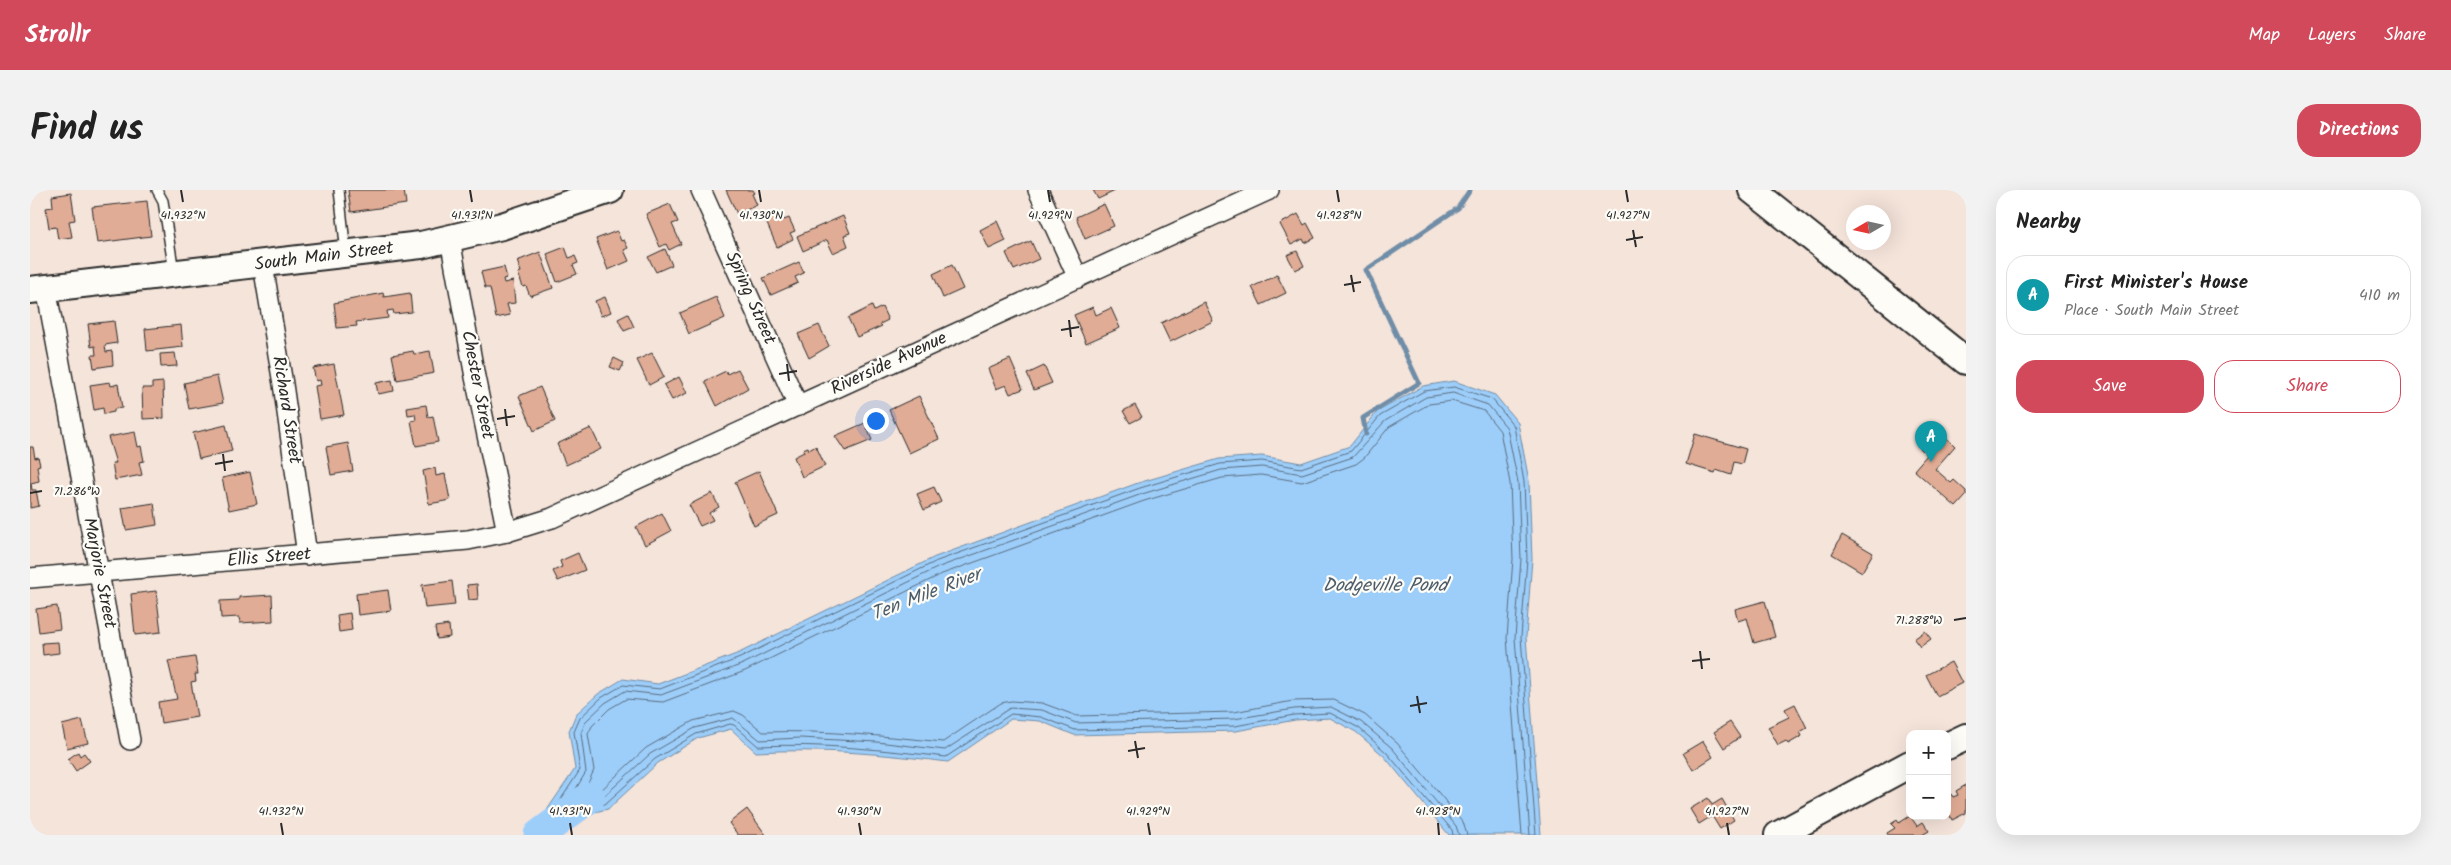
<!DOCTYPE html>
<html lang="en">
<head>
<meta charset="utf-8">
<style>
	body { margin:0; font-family:Kalam,sans-serif; background:#f2f2f2; color:#222 }
	.controls { position:absolute; right:15px; bottom:15px; display:grid; overflow:hidden; border-radius:10px; box-shadow:0 5px 20px #0002 }
	.controls button { width:45px; height:45px; display:grid; place-items:center; padding:0; border:0; border-bottom:1px solid #e0e0e0; background:#fff; color:#222; font:25px sans-serif }
	.compass { position:absolute; left:1816px; top:15px; width:45px; height:45px; border-radius:50%; background:#fff; box-shadow:0 5px 20px #0002; rotate:261deg }
	.you { position:absolute; left:845px; top:230px; width:18px; height:18px; margin:-12px; border:4px solid #fff; border-radius:50%; background:#1a73e8; box-shadow:0 0 0 8px #1a73e833 }
	.badge { display:grid; place-items:center; width:32px; height:32px; border-radius:50%; background:#d1495b; color:#fff; font-size:16px; font-weight:700 }
	.pin { position:absolute; translate:-50% -41px; filter:drop-shadow(0 1px 2px #0008) }
	.pin::after { content:''; position:absolute; top:26px; width:18px; height:15px; background:inherit; clip-path:polygon(0 0,100% 0,50% 100%) }
	.list { margin:0; padding:0; list-style:none }
	h2 { display:flex; justify-content:space-between; align-items:center; height:65px; margin:0; padding:0 20px; font-size:21px }
	h2 small { font-size:16px; font-weight:400; color:#767676 }
	.list li { display:grid; grid-template-columns:32px 1fr auto; gap:15px; align-items:center; box-sizing:border-box; height:80px; margin:0 10px 10px; padding:0 10px; border:1px solid #e0e0e0; border-radius:20px }
	.list b { display:block; font-size:19px; white-space:nowrap }
	.list p { margin:0; font-size:16px; white-space:nowrap; color:#767676 }
	.list em { font-size:16px; font-style:normal; color:#767676 }
	.actions { display:flex; gap:10px; padding:15px 20px }
	.actions a { flex:1; padding:11px 0; border:1px solid #d1495b; border-radius:20px; text-align:center; font-size:18px; color:#d1495b }
	.actions .main { background:#d1495b; color:#fff }
	.map { position:relative; flex:none; width:1936px; height:645px; overflow:hidden; border-radius:20px }
	header { display:flex; align-items:center; gap:30px; box-sizing:border-box; height:70px; padding:0 25px; background:#d1495b; color:#fff }
	header strong { font-size:24px }
	nav { display:flex; gap:28px; margin-inline-start:auto; font-size:18px }
	.intro { display:flex; align-items:center; justify-content:space-between; box-sizing:border-box; height:120px; padding:0 30px }
	h1 { margin:0; font-size:35px }
	.button { padding:12px 22px; border-radius:20px; background:#d1495b; color:#fff; font-size:18px; font-weight:700 }
	main { display:flex; gap:30px; padding:0 30px }
	aside { flex:1; background:#fff; border-radius:20px; box-shadow:0 5px 20px #0002 }
	.map>svg:first-child { display:block }
</style>
</head>
<body>
<header>
<strong>Strollr</strong>
<nav><a>Map</a><a>Layers</a><a>Share</a></nav>
</header>
<div class="intro"><h1>Find us</h1><a class="button">Directions</a></div>
<main>
<div class="map">
<svg width="1936" height="645" viewBox="0 0 1936 645">
	<rect width="100%" height="100%" fill="#f5e4da"/>
	<filter id="ink" filterUnits="userSpaceOnUse"><feTurbulence type="fractalNoise" baseFrequency=".02" numOctaves="2"/><feDisplacementMap in="SourceGraphic" scale="10" xChannelSelector="R" yChannelSelector="G"/><feConvolveMatrix kernelMatrix="1 2 1 2 8 2 1 2 1" color-interpolation-filters="sRGB"/></filter>
	<g filter="url(#ink)">
		<path fill="#9dcefa" stroke="#6f8da7" d="M1424,191L1465,205L1488,233L1499,291L1502,369L1496,447L1511,645H1419L1354,566L1326,542L1300,528L1265,530L1206,541L1044,545L1010,531L981,529L918,572C854,564 790,558 726,562L701,539L668,548L628,573L578,619L525,631L517,620L545,579L539,541L546,524L568,504L593,489L628,494L709,463L905,367L1108,293L1189,269L1232,266L1271,273L1320,256L1347,222L1393,196Z"/>
		<g fill="none" stroke-linecap="round" stroke-linejoin="round">
			<g stroke="#596c7e" stroke-width="1">
				<path d="M1423,645L1422,640L1357,563L1329,538L1300,523L1264,525L1205,536L1045,540L1011,527L981,524L916,567C853,560 792,553 728,556L704,535L700,534L666,544L625,569L575,614L529,626L524,620L550,580L544,542L550,528L571,508L593,495L630,499L710,468L907,371L1110,298L1190,274L1232,271L1271,278L1321,261L1350,226L1394,201L1424,197L1462,209L1484,236L1494,292L1497,369L1491,447L1506,645"/>
				<polyline points="1429,645 1426,636 1362,558 1331,532 1301,517 1264,519 1204,529 1046,533 1012,520 980,518 915,560 847,552 770,548 730,550 703,528 665,538 620,564 572,608 539,618 536,615 556,582 551,543 556,531 575,513 595,501 631,505 713,474 909,377 1112,304 1191,280 1232,277 1272,284 1323,267 1355,231 1396,207 1423,203 1458,215 1477,238 1488,292 1491,369 1485,448 1500,645"/>
				<path d="M1437,645L1433,632L1367,553L1335,525L1304,510L1263,511L1204,522L1047,526L1012,513L981,511L971,513L913,552C853,546 794,540 733,542L713,525L704,521L663,531L616,558L569,602L556,605L554,602L564,580L558,544L562,536L579,519L596,509L633,512L715,481L912,384L1114,311L1192,288L1231,285L1272,292L1326,274L1334,268L1359,237L1399,214L1422,211L1454,221L1470,241L1480,293L1483,369L1477,448L1492,645"/>
			</g>
			<polyline stroke="#6f8da7" stroke-width="5" points="1336,244 1333,228 1389,193 1336,80 1428,18 1440,0"/>
			<polyline stroke="#9dcefa" stroke-width="31" points="509,645 560,607"/>
		</g>
		<g fill="#e1ac95" stroke="#2b2b2b">
			<polygon points="318,0 374,0 376,14 321,22"/>
			<polygon points="696,0 723,0 725,3 722,4 727,15 707,24"/>
			<polygon points="1063,0 1084,0 1085,1 1068,9"/>
			<polygon points="41,3 45,30 39,31 42,47 28,49 26,37 19,38 16,18 23,17 22,6"/>
			<polygon points="117,11 121,46 67,53 62,17"/>
			<polygon points="640,14 648,32 642,34 651,54 639,60 636,54 630,57 616,24"/>
			<polygon points="1074,14 1084,36 1055,49 1046,27"/>
			<polygon points="750,22 754,30 759,28 765,41 760,43 763,49 747,57 735,29"/>
			<polygon points="1268,24 1274,35 1277,33 1285,48 1275,53 1273,49 1261,55 1250,34"/>
			<polygon points="813,26 820,43 814,45 818,56 803,63 797,50 773,61 767,46"/>
			<polygon points="967,31 976,51 959,59 950,40"/>
			<polygon points="587,41 591,51 594,50 598,58 594,60 599,71 578,80 566,49"/>
			<polygon points="1001,51 1009,69 984,80 976,63"/>
			<polygon points="535,57 539,68 545,66 548,73 543,75 547,84 527,92 517,64"/>
			<polygon points="635,59 642,75 626,82 618,67"/>
			<polygon points="1267,61 1274,76 1265,80 1257,65"/>
			<polygon points="510,62 523,98 500,106 496,96 493,97 488,83 491,82 487,71"/>
			<polygon points="769,72 774,83 765,87 768,93 741,105 733,88"/>
			<polygon points="922,75 933,99 913,108 903,84"/>
			<polygon points="474,77 477,88 473,89 474,93 483,91 485,113 477,114 480,125 466,128 460,98 455,98 451,82"/>
			<polygon points="1247,85 1256,103 1231,115 1222,97"/>
			<polygon points="353,103 354,107 380,103 382,122 364,124 363,120 357,121 358,128 326,132 327,136 307,138 304,113"/>
			<polygon points="575,107 581,122 571,126 565,111"/>
			<polygon points="686,107 695,128 659,144 650,123"/>
			<polygon points="1174,112 1183,131 1140,152 1131,133"/>
			<polygon points="842,116 844,121 852,117 858,130 850,134 852,136 827,147 818,128"/>
			<polygon points="1063,117 1066,125 1081,118 1090,138 1056,153 1044,125"/>
			<polygon points="598,124 604,137 594,141 588,129"/>
			<polygon points="84,131 87,153 75,155 76,162 82,161 83,175 64,178 62,165 66,165 65,156 61,157 58,134"/>
			<polygon points="151,135 153,157 117,161 115,139"/>
			<polygon points="789,135 799,156 779,168 768,144"/>
			<polygon points="383,161 384,164 400,161 404,183 367,190 362,165"/>
			<polygon points="145,163 147,176 131,177 130,164"/>
			<polygon points="622,163 634,187 619,195 607,170"/>
			<polygon points="584,168 594,173 590,181 580,177"/>
			<polygon points="980,169 993,199 980,204 976,195 966,199 958,179"/>
			<polygon points="304,174 314,225 290,229 285,196 291,195 290,190 286,191 283,178"/>
			<polygon points="1014,176 1022,193 1004,200 997,184"/>
			<polygon points="708,179 718,198 687,216 675,191 696,181 697,184"/>
			<polygon points="187,186 193,213 159,219 154,193"/>
			<polygon points="649,187 657,203 642,210 634,195"/>
			<polygon points="362,190 364,201 348,204 346,193"/>
			<polygon points="80,192 81,196 88,194 92,218 84,219 84,222 74,224 73,218 64,220 60,195"/>
			<polygon points="133,192 134,228 113,229 112,198 122,198 122,193"/>
			<polygon points="510,197 525,231 504,241 489,206"/>
			<polygon points="889,206 909,249 879,263 859,220"/>
			<polygon points="396,215 398,227 403,226 408,252 386,256 381,231 386,230 385,224 378,225 377,218"/>
			<polygon points="1105,215 1112,227 1100,233 1093,221"/>
			<polygon points="835,233 842,250 815,261 805,246"/>
			<polygon points="196,235 202,261 169,269 163,243"/>
			<polygon points="1905,237 1925,256 1905,279 1921,293 1924,290 1936,301 1936,306 1926,317 1884,280 1897,265 1887,255"/>
			<polygon points="561,238 571,259 536,275 527,254"/>
			<polygon points="105,242 108,257 111,256 114,271 109,272 112,285 85,290 82,273 86,273 78,247"/>
			<polygon points="1665,244 1716,259 1712,274 1704,272 1701,285 1686,280 1685,283 1656,274"/>
			<polygon points="318,253 323,281 301,285 296,257"/>
			<polygon points="786,256 795,276 772,287 764,267 774,262 773,259 778,257 779,260"/>
			<polygon points="0,257 3,257 5,268 8,267 10,275 7,276 9,291 1,293 2,300 6,300 9,316 0,318"/>
			<polygon points="405,278 406,286 415,284 420,310 399,314 393,281"/>
			<polygon points="729,281 748,325 724,336 705,292"/>
			<polygon points="220,282 227,314 199,320 192,288"/>
			<polygon points="904,297 911,312 894,320 887,304"/>
			<polygon points="682,303 689,317 679,323 683,330 670,336 659,315"/>
			<polygon points="124,313 127,335 96,340 92,318"/>
			<polygon points="632,323 641,341 615,355 606,337"/>
			<polygon points="1812,345 1843,363 1832,382 1802,364"/>
			<polygon points="548,363 555,380 528,391 523,381 532,377 530,371"/>
			<polygon points="422,391 425,415 395,418 392,395"/>
			<polygon points="447,394 448,409 439,410 437,395"/>
			<polygon points="358,400 361,421 328,425 326,404"/>
			<polygon points="126,401 131,442 105,445 101,404"/>
			<polygon points="242,405 243,431 210,433 209,427 191,428 190,411 209,410 209,407"/>
			<polygon points="1735,411 1745,447 1724,453 1717,428 1708,431 1705,419"/>
			<polygon points="27,416 30,439 9,442 6,419"/>
			<polygon points="320,423 322,440 309,442 307,425"/>
			<polygon points="419,435 420,447 407,449 405,437"/>
			<polygon points="1895,441 1901,449 1890,457 1884,449"/>
			<polygon points="28,452 29,463 13,465 12,453"/>
			<polygon points="165,467 168,484 165,484 166,491 161,492 167,527 131,533 128,512 147,509 138,471"/>
			<polygon points="1921,472 1932,493 1907,506 1896,485"/>
			<polygon points="1765,514 1777,538 1770,542 1772,546 1758,554 1756,551 1748,555 1738,537 1759,527 1755,519"/>
			<polygon points="52,530 58,553 37,558 32,535"/>
			<polygon points="1700,532 1710,547 1694,558 1684,542"/>
			<polygon points="1673,551 1683,567 1663,580 1653,563"/>
			<polygon points="48,562 50,566 54,563 60,571 46,581 38,569"/>
			<polygon points="1936,595 1936,623 1922,630 1917,620 1917,606 1921,604 1923,607 1928,605 1926,601"/>
			<polygon points="1678,608 1682,615 1692,609 1704,630 1690,639 1682,626 1669,634 1660,619"/>
			<polygon points="717,619 736,645 708,645 699,633"/>
			<polygon points="1880,626 1887,636 1893,632 1899,641 1892,645 1858,645 1857,643 1865,638 1861,634 1867,630 1869,633"/>
		</g>
		<g fill="none" stroke-linecap="round" stroke-linejoin="round">
			<defs>
				<g id="service">
					<polyline points="127,0 133,11 144,82"/>
					<polyline points="309,0 316,63"/>
				</g>
				<g id="minor">
					<polyline points="671,0 768,216"/>
					<polyline points="1008,0 1048,88"/>
					<polyline points="420,49 445,187 477,342"/>
					<polyline points="233,75 253,194 277,365"/>
					<polyline points="16,98 100,550"/>
					<polyline points="0,388 438,350 477,342 522,328 1239,0"/>
				</g>
				<g id="secondary">
					<polyline points="1722,0 1936,171"/>
					<polyline points="0,100 391,55 472,36 580,0"/>
					<polyline points="1917,556 1936,547"/>
					<polyline points="1748,645 1880,574"/>
				</g>
			</defs>
			<use href="#service" stroke="#2b2b2b" stroke-width="12"/>
			<use href="#minor" stroke="#2b2b2b" stroke-width="22"/>
			<use href="#secondary" stroke="#2b2b2b" stroke-width="30"/>
			<use href="#service" stroke="#fdfcf7" stroke-width="9"/>
			<use href="#minor" stroke="#fdfcf7" stroke-width="19"/>
			<use href="#secondary" stroke="#fdfcf7" stroke-width="26"/>
		</g>
	</g>
	<path fill="none" stroke="#2b2b2b" stroke-width="2" d="M151,0L153,12M440,0L442,12M729,0L731,12M1018,0L1020,12M1307,0L1309,12M1596,0L1598,12M1603,40L1606,57M1596,50L1613,47M1321,85L1324,102M1314,95L1331,92M1039,130L1041,147M1031,140L1049,137M757,174L759,191M749,184L767,181M475,219L477,236M467,229L485,226M193,264L195,281M185,274L203,271M0,303L12,301M1924,430L1936,428M1670,461L1672,479M1662,471L1680,469M1387,506L1390,523M1380,516L1397,513M1105,551L1108,568M1098,561L1115,558M251,633L253,645M540,633L542,645M829,633L831,645M1118,633L1120,645M1408,633L1409,645M1697,633L1699,645"/>
	<g text-anchor="middle" dominant-baseline="central" stroke-width="4.5" stroke-linejoin="round" paint-order="stroke">
		<g font-size="18" fill="#2b2b2b" stroke="#fdfcf7">
			<text transform="translate(294 67) rotate(-7)">South Main Street</text>
			<text transform="translate(720 108) rotate(66)">Spring Street</text>
			<text transform="translate(859 174) rotate(-25)">Riverside Avenue</text>
			<text transform="translate(447 195) rotate(79)">Chester Street</text>
			<text transform="translate(256 220) rotate(81)">Richard Street</text>
			<text transform="translate(239 368) rotate(-5)">Ellis Street</text>
			<text transform="translate(69 383) rotate(79)">Marjorie Street</text>
		</g>
		<g font-size="19" font-style="italic" fill="#4d5c69" stroke="#fdfcf7">
			<text x="1355" y="396">Dodgeville Pond</text>
			<text transform="translate(896 405) rotate(-21)">Ten Mile River</text>
		</g>
	</g>
	<g font-size="12" text-anchor="middle" fill="#2b2b2b" stroke="#fdfcf7" stroke-width="4.5" stroke-linejoin="round" paint-order="stroke">
		<text x="153" y="29">41.932°N</text>
		<text x="442" y="29">41.931°N</text>
		<text x="731" y="29">41.930°N</text>
		<text x="1020" y="29">41.929°N</text>
		<text x="1309" y="29">41.928°N</text>
		<text x="1598" y="29">41.927°N</text>
		<text x="47" y="305">71.286°W</text>
		<text x="1889" y="434">71.288°W</text>
		<text x="251" y="625">41.932°N</text>
		<text x="540" y="625">41.931°N</text>
		<text x="829" y="625">41.930°N</text>
		<text x="1118" y="625">41.929°N</text>
		<text x="1408" y="625">41.928°N</text>
		<text x="1697" y="625">41.927°N</text>
	</g>
</svg>
<div class="controls">
<button>+</button>
<button>−</button>
</div>
<svg class="compass" viewBox="-18 -18 36 36"><path d="M0-13l5 13h-10z" fill="#e53935"/><path d="M0 13l5-13h-10z" fill="#767676"/></svg>
<div class="you"></div>
<div class="pin badge" style="left:1901px;top:272px;background:#0f9aa8">A</div>
</div>
<aside>
<h2>Nearby<small></small></h2>
<ul class="list">
<li><span class="badge" style="background:#0f9aa8">A</span><div><b>First Minister's House</b><p>Place · South Main Street</p></div><em>410 m</em></li>
</ul>
<div class="actions"><a class="main">Save</a><a>Share</a></div>
</aside>
</main>
</body>
</html>
